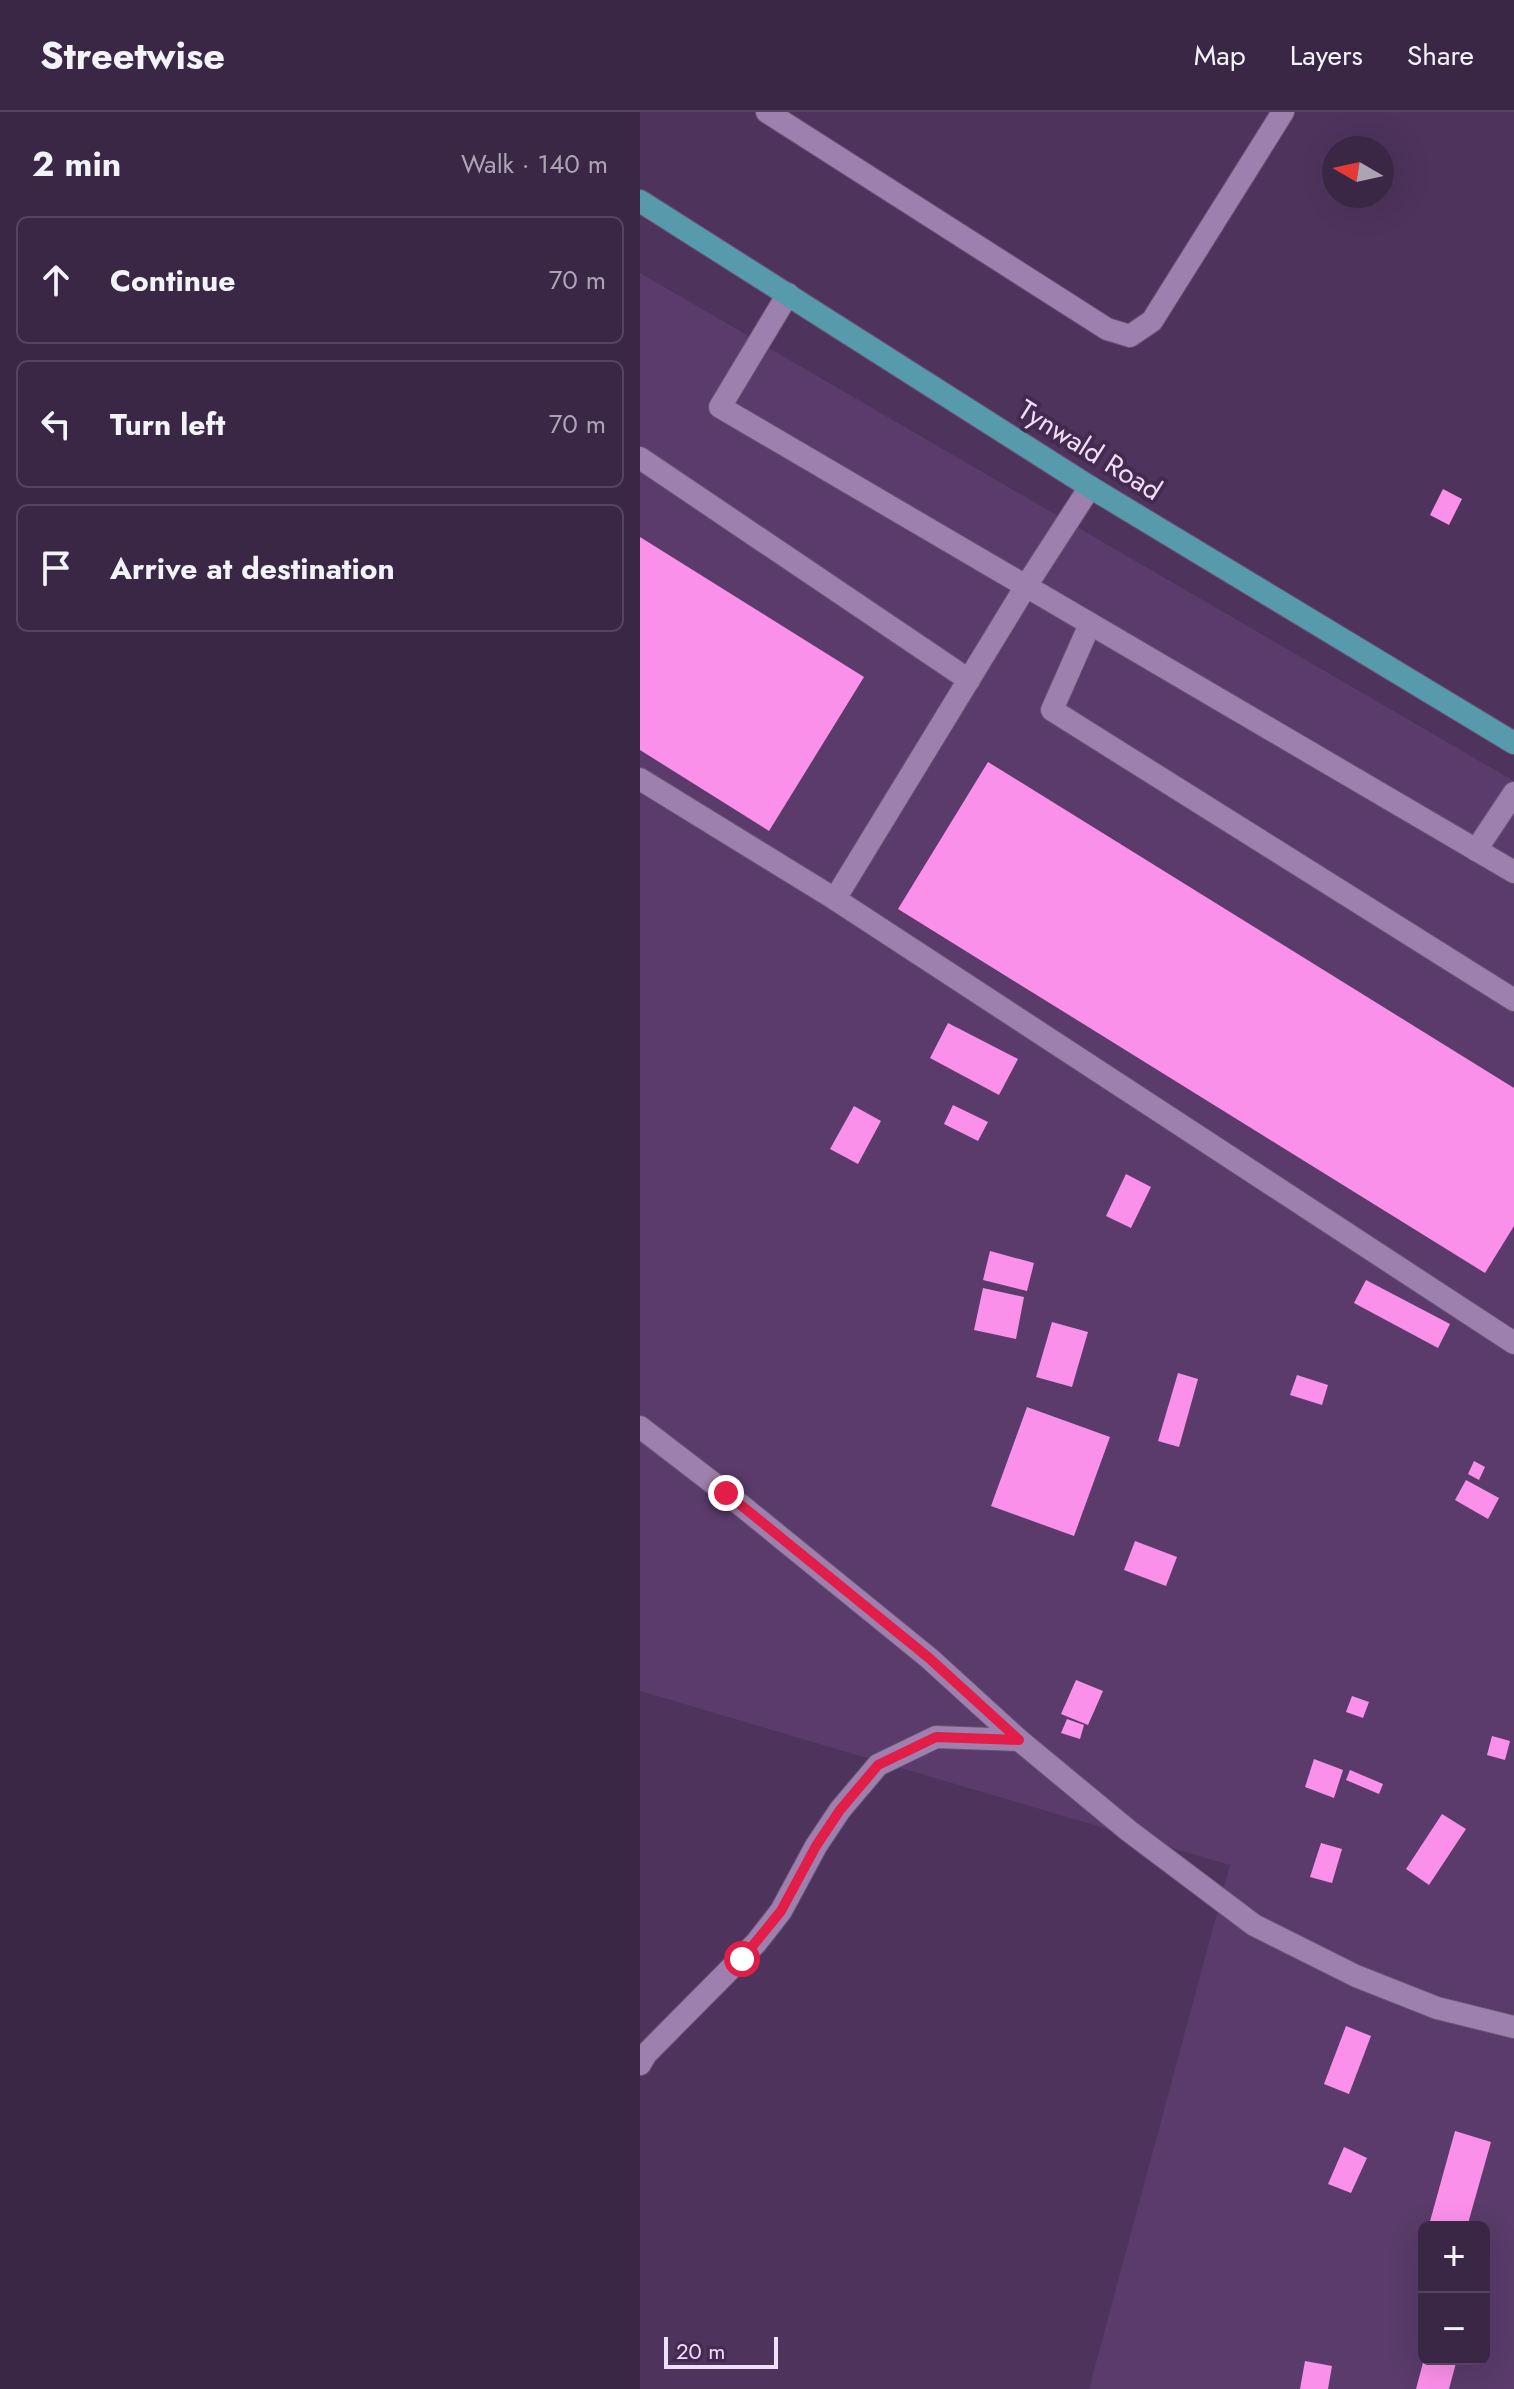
<!DOCTYPE html>
<html lang="en">
<head>
<meta charset="utf-8">
<style>
	body { margin:0; font-family:Jost,sans-serif; background:#453351; color:#f1f3f6 }
	.controls { position:absolute; right:24px; bottom:24px; display:grid; overflow:hidden; border-radius:12px; box-shadow:0 8px 32px #0002 }
	.controls button { width:72px; height:72px; display:grid; place-items:center; padding:0; border:0; border-bottom:2px solid #54445f; background:#3a2746; color:#f1f3f6; font:40px sans-serif }
	.compass { position:absolute; left:682px; top:24px; width:72px; height:72px; border-radius:50%; background:#3a2746; box-shadow:0 8px 32px #0002; rotate:279deg }
	.scale { position:absolute; left:24px; bottom:20px; width:114px; box-sizing:border-box; padding-left:8px; border:4px solid #efdff8; border-top:0; font-size:22px; line-height:28px; white-space:nowrap; color:#efdff8; -webkit-text-stroke:6px #442951; paint-order:stroke }
	.stop { position:absolute; width:24px; height:24px; margin:-18px; border:6px solid #e11d48; border-radius:50%; background:#fff }
	.stop.end { background:#e11d48; border-color:#fff; box-shadow:0 2px 8px #0008 }
	.list { margin:0; padding:0; list-style:none }
	h2 { display:flex; justify-content:space-between; align-items:center; height:104px; margin:0; padding:0 32px; font-size:34px }
	h2 small { font-size:26px; font-weight:400; color:#aba5b3 }
	.list li { display:grid; grid-template-columns:52px 1fr auto; gap:24px; align-items:center; box-sizing:border-box; height:128px; margin:0 16px 16px; padding:0 16px; border:2px solid #54445f; border-radius:12px }
	.list b { display:block; font-size:30px; white-space:nowrap }
	.list em { font-size:26px; font-style:normal; color:#aba5b3 }
	.icon { flex:none; width:44px; height:44px; fill:none; stroke:currentColor; stroke-width:2; stroke-linecap:round; stroke-linejoin:round }
	.map { position:relative; flex:none; width:874px; height:2277px; overflow:hidden }
	header { display:flex; align-items:center; gap:48px; box-sizing:border-box; height:112px; padding:0 40px; background:#3a2746; border-bottom:2px solid #54445f }
	header strong { font-size:38px }
	nav { display:flex; gap:44px; margin-inline-start:auto; font-size:28px }
	main { display:flex }
	aside { flex:1; background:#3a2746 }
	.map>svg:first-child { display:block }
</style>
</head>
<body>
<header>
<strong>Streetwise</strong>
<nav><a>Map</a><a>Layers</a><a>Share</a></nav>
</header>
<main>
<aside>
<h2>2 min<small>Walk · 140 m</small></h2>
<ul class="list">
<li><svg class="icon" aria-label="ahead" viewBox="0 0 24 24"><path d="M12 20V5M6 11l6-6 6 6"/></svg><div><b>Continue</b></div><em>70 m</em></li>
<li><svg class="icon" aria-label="left" viewBox="0 0 24 24"><path d="M17 20v-9H6M10 6l-5 5 5 5"/></svg><div><b>Turn left</b></div><em>70 m</em></li>
<li><svg class="icon" aria-label="arrive" viewBox="0 0 24 24"><path d="M6 21V4h12l-3 4 3 4H6"/></svg><div><b>Arrive at destination</b></div></li>
</ul>
</aside>
<div class="map">
<svg width="874" height="2277" viewBox="0 0 874 2277">
	<rect width="100%" height="100%" fill="#4e345d"/>
	<path fill="#5a3b6b" fill-rule="evenodd" d="M0,161L874,669V2277H449L590,1753L0,1579ZM784,2115H844V2247H784Z"/>
	<g fill="#fb90ea">
		<polygon points="803,377 822,387 809,413 790,403"/>
		<polygon points="0,425 224,565 129,719 0,638"/>
		<polygon points="348,650 874,976 874,1114 845,1161 258,797"/>
		<polygon points="308,911 378,947 359,983 290,946"/>
		<polygon points="313,993 348,1010 338,1029 304,1012"/>
		<polygon points="214,994 241,1009 218,1052 190,1037"/>
		<polygon points="486,1062 511,1075 491,1116 466,1104"/>
		<polygon points="350,1139 394,1151 387,1179 343,1168"/>
		<polygon points="726,1168 810,1212 798,1236 714,1191"/>
		<polygon points="343,1176 384,1185 376,1227 334,1218"/>
		<polygon points="412,1210 448,1220 432,1275 396,1265"/>
		<polygon points="538,1261 558,1267 539,1335 518,1329"/>
		<polygon points="657,1263 688,1273 682,1293 650,1283"/>
		<polygon points="387,1295 470,1325 434,1424 351,1394"/>
		<polygon points="834,1349 845,1355 839,1368 828,1362"/>
		<polygon points="826,1368 859,1386 848,1407 815,1388"/>
		<polygon points="495,1429 537,1445 526,1474 484,1458"/>
		<polygon points="436,1568 463,1579 448,1613 421,1602"/>
		<polygon points="712,1584 729,1590 723,1606 706,1600"/>
		<polygon points="427,1607 444,1613 440,1627 421,1621"/>
		<polygon points="852,1624 870,1629 865,1648 847,1643"/>
		<polygon points="674,1647 703,1658 694,1686 665,1675"/>
		<polygon points="710,1658 743,1672 739,1682 706,1668"/>
		<polygon points="802,1702 826,1717 789,1773 766,1757"/>
		<polygon points="681,1731 702,1737 692,1771 670,1765"/>
		<polygon points="706,1914 731,1924 709,1982 684,1972"/>
		<polygon points="815,2019 851,2030 827,2115 795,2115 789,2113"/>
		<polygon points="704,2035 727,2046 711,2081 688,2072"/>
		<polygon points="784,2247 801,2247 816,2251 809,2277 776,2277"/>
		<polygon points="665,2249 692,2254 688,2277 660,2277"/>
	</g>
	<g fill="none" stroke-linecap="round" stroke-linejoin="round">
		<defs>
			<g id="service">
				<polyline points="148,182 80,295 874,760"/>
				<polyline points="0,346 329,568"/>
				<polyline points="450,512 412,598 874,888"/>
				<polyline points="0,667 195,787 874,1231"/>
				<polyline points="836,738 874,681"/>
				<polyline points="195,787 386,474 450,375"/>
				<polyline points="0,1315 86,1381 289,1546 379,1628 489,1719 614,1813 716,1864 797,1896 874,1915"/>
				<polyline points="0,1952 6,1942 116,1831 141,1799 176,1734 200,1698 238,1653 296,1625 379,1628"/>
			</g>
			<polyline id="minor" points="127,0 467,217 490,224 512,209 643,0"/>
			<polyline id="primary" points="0,89 450,375 874,631"/>
		</defs>
		<use href="#service" stroke="#685174" stroke-width="24"/>
		<use href="#minor" stroke="#685174" stroke-width="24"/>
		<use href="#primary" stroke="#685174" stroke-width="24"/>
		<use href="#service" stroke="#9d80ad" stroke-width="22"/>
		<use href="#minor" stroke="#9d80ad" stroke-width="22"/>
		<use href="#primary" stroke="#569aab" stroke-width="22"/>
	</g>
	<g fill="none" stroke-linecap="round" stroke-linejoin="round">
		<polyline stroke="#e11d48" stroke-width="10" points="86,1381 289,1546 379,1628 296,1625 238,1653 200,1698 176,1734 141,1799 102,1847"/>
	</g>
	<g text-anchor="middle" dominant-baseline="central" stroke-width="8" stroke-linejoin="round" paint-order="stroke">
		<g font-size="28" fill="#efdff8" stroke="#442951">
			<text transform="translate(450 338) rotate(32)">Tynwald Road</text>
		</g>
	</g>
</svg>
<div class="controls">
<button>+</button>
<button>−</button>
</div>
<svg class="compass" viewBox="-18 -18 36 36"><path d="M0-13l5 13h-10z" fill="#e53935"/><path d="M0 13l5-13h-10z" fill="#aba5b3"/></svg>
<div class="scale">20 m</div>
<div class="stop" style="left:102px;top:1847px"></div>
<div class="stop end" style="left:86px;top:1381px"></div>
</div>
</main>
</body>
</html>
